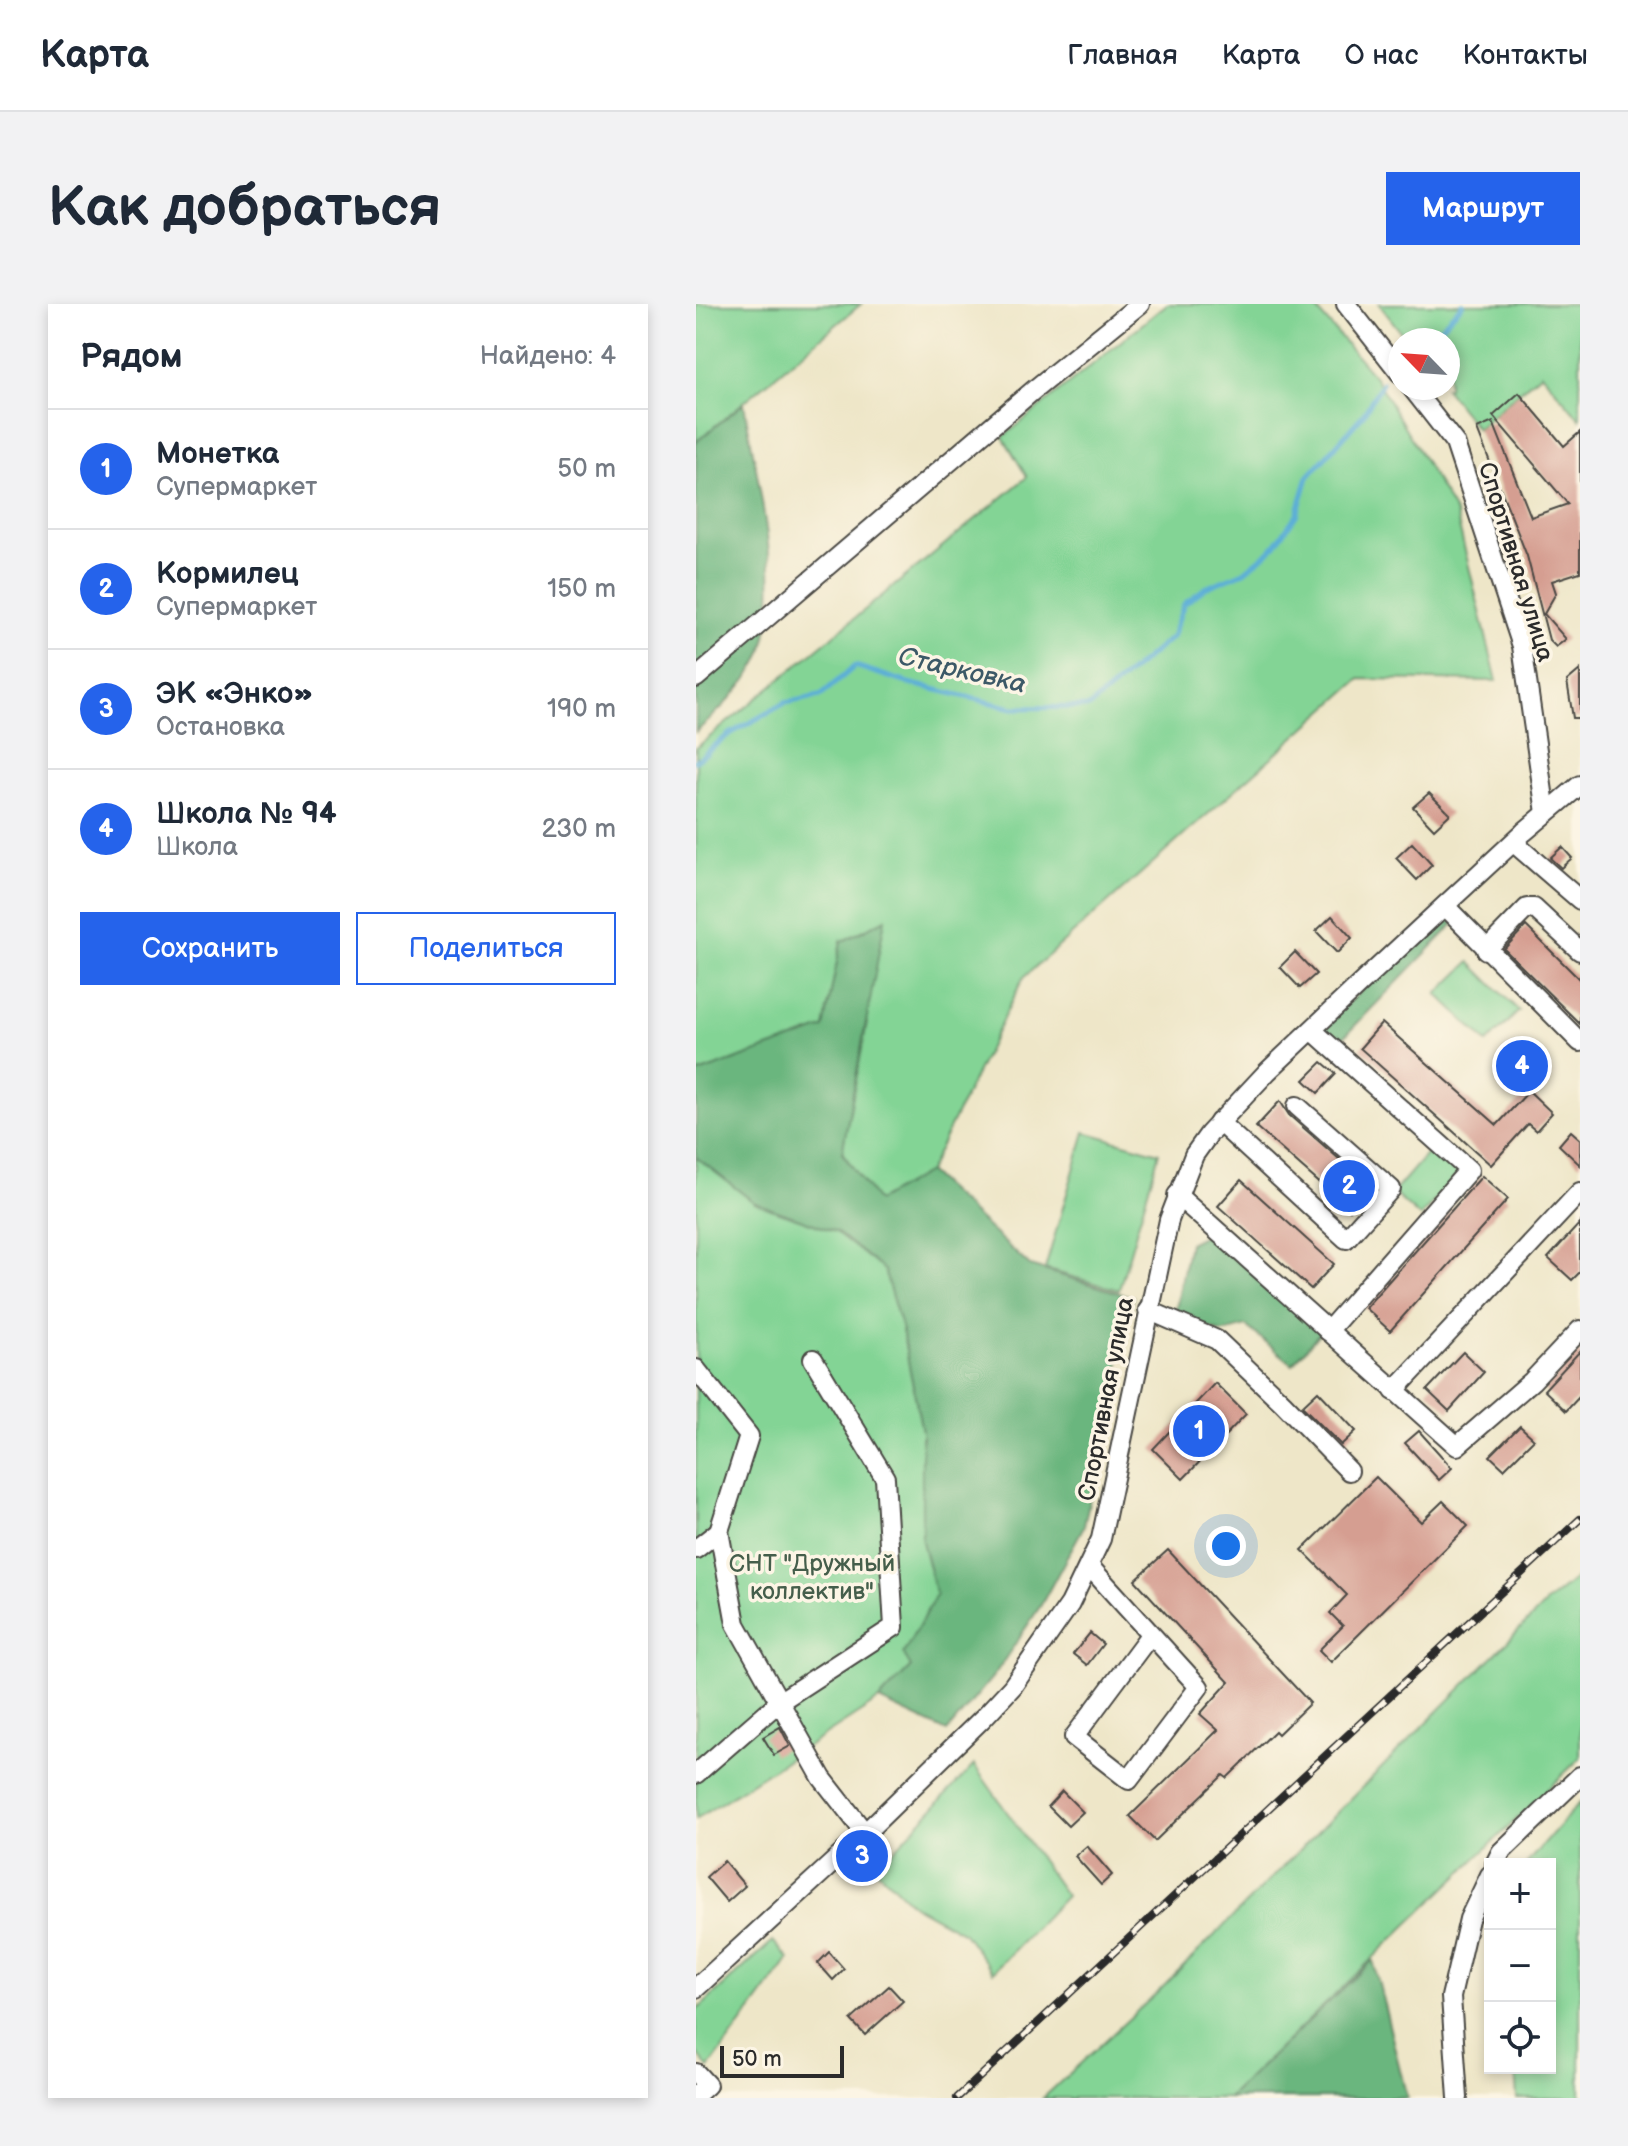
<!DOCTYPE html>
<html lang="ru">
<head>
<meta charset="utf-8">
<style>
	body { margin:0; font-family:"Balsamiq Sans",sans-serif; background:#f2f2f3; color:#1f2937 }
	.controls { position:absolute; right:24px; bottom:24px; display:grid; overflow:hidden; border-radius:0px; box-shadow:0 4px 12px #0003 }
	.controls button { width:72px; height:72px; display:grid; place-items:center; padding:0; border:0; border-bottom:2px solid #e0e1e3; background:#fff; color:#1f2937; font:40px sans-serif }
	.compass { position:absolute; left:692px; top:24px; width:72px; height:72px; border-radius:50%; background:#fff; box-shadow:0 4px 12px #0003; rotate:295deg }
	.scale { position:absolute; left:24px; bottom:20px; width:124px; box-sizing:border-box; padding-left:8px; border:4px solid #2b2b2b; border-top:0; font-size:22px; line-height:28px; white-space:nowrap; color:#2b2b2b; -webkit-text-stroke:6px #fcf5e5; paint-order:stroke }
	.you { position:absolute; left:530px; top:1242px; width:28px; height:28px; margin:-20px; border:6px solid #fff; border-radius:50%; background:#1a73e8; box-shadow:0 0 0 12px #1a73e833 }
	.badge { display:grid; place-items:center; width:52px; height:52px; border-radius:50%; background:#2563eb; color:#fff; font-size:26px; font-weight:700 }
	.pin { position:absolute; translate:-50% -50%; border:4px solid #fff; box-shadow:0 2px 8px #0006 }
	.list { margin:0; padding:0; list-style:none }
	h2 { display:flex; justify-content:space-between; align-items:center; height:104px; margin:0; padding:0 32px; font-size:34px }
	h2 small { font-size:26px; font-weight:400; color:#747a83 }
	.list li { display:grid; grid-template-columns:52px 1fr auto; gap:24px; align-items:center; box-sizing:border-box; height:120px; padding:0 32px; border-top:2px solid #e0e1e3 }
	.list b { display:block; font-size:30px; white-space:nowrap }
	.list p { margin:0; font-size:26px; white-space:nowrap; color:#747a83 }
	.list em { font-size:26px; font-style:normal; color:#747a83 }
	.actions { display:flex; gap:16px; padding:24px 32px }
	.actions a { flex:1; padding:18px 0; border:2px solid #2563eb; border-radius:0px; text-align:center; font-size:28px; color:#2563eb }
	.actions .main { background:#2563eb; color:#fff }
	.icon { flex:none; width:44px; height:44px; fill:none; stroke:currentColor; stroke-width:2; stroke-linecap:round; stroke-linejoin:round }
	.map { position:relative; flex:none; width:884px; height:1794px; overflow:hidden; border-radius:0px }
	header { display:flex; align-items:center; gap:48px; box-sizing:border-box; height:112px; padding:0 40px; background:#fff; border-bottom:2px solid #e0e1e3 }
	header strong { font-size:38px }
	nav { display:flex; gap:44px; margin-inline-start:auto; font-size:28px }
	.intro { display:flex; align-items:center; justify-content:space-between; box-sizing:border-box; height:192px; padding:0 48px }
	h1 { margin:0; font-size:56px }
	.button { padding:20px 36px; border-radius:0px; background:#2563eb; color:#fff; font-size:28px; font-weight:700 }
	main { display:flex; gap:48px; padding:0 48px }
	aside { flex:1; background:#fff; border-radius:0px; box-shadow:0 4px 12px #0003 }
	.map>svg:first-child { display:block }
</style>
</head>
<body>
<header>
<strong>Карта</strong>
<nav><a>Главная</a><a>Карта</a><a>О нас</a><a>Контакты</a></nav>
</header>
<div class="intro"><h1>Как добраться</h1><a class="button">Маршрут</a></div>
<main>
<aside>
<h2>Рядом<small>Найдено: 4</small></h2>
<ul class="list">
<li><span class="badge">1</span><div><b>Монетка</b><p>Супермаркет</p></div><em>50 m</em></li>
<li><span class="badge">2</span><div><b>Кормилец</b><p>Супермаркет</p></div><em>150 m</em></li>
<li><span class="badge">3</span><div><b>ЭК «Энко»</b><p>Остановка</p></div><em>190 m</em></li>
<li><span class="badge">4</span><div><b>Школа № 94</b><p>Школа</p></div><em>230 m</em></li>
</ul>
<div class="actions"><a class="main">Сохранить</a><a>Поделиться</a></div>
</aside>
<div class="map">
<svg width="884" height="1794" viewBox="0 0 884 1794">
	<rect width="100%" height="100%" fill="#fcf5e5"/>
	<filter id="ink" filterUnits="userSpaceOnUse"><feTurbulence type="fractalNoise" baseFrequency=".0125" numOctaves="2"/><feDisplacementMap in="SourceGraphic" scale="16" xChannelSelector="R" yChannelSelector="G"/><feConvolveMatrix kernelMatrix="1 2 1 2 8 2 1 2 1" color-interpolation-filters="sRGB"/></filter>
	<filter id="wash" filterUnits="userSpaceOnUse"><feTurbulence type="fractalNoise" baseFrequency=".006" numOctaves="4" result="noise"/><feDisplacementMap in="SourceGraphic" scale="32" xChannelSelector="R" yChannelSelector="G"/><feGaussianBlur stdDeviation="1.8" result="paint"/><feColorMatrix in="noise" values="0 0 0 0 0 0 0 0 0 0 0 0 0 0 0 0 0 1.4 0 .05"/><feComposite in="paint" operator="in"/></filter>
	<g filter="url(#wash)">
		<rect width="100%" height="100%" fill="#eee6c8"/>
		<g fill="#83d495" stroke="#578060" stroke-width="2">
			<polygon points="0,0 165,0 0,138"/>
			<polygon points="471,0 616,0 679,73 760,210 801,377 664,375 327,674 232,868 181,897 146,848 171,719 145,638 128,724 0,770 0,444 331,173 307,133"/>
			<polygon points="683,0 884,0 884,115 845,69 781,125 749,84 752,84 752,36 711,36"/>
			<polygon points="774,658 823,707 791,739 741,690"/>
			<polygon points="389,828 463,849 423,986 349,965"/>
			<polygon points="735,845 763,869 724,913 697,889"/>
			<polygon points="0,853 59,899 140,928 188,966 206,1026 226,1127 226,1237 240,1291 208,1350 215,1363 183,1396 0,1515"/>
			<polygon points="884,1271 884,1454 532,1794 347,1794 463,1687 850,1299"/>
			<polygon points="278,1461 370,1592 297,1668 268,1629 217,1601 180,1565"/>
			<polygon points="884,1498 884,1794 821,1794 819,1764 854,1764 854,1560 830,1560"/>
			<polygon points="77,1637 93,1655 13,1764 0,1749 0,1707"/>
		</g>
		<g fill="#6ab67e" stroke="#4a7054" stroke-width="2">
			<path d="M48,99C60,173 89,276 66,348C57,375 21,409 0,428V138Z"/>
			<polygon points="748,609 758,620 640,741 623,726"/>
			<polygon points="189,615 146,849 181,897 232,868 334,962 437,993 388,1222 345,1301 299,1370 251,1428 183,1396 215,1363 207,1350 240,1291 226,1237 226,1127 206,1026 188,966 140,928 59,899 0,853 0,770 128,724 145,638"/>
			<polygon points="514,928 625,1027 597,1060 550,1022 525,1029 479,1010 493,939"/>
			<polygon points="677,1656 711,1794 532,1794"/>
		</g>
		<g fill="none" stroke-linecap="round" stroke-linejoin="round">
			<g stroke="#5baed7" stroke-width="5">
				<polyline points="732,36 767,0"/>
				<polyline points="0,457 32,431 89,399 124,392 159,362 212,379 317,404 393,403 476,333 488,300 509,284 548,268 576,245 601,210 612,173 666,112 686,79"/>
			</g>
		</g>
		<g id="blocks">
			<g fill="#d59e91">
				<polygon points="823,89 868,142 884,128 884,268 856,277 860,289 848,310 870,335 860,343 853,336 831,252 781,125 797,118 835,213 872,200 797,112"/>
				<polygon points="884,366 884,414 877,414 871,377"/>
				<polygon points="733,489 754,510 738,525 717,503"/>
				<polygon points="716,539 736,561 721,576 700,554"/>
				<polygon points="866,543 876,554 865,564 854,554"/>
				<polygon points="636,612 656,634 641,649 620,627"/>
				<polygon points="830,622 884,676 884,720 808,645"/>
				<polygon points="599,648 620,670 604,684 584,663"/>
				<polygon points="686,719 801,821 833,787 856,809 840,827 832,820 795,861 664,744"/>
				<polygon points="626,758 640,770 622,789 608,776"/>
				<polygon points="584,797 593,811 675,883 654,906 560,823"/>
				<polygon points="875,827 884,835 884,861 863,841"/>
				<polygon points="786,872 812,895 694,1027 669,1004"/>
				<polygon points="545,876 638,960 615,985 522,902"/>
				<polygon points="884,919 884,968 876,976 852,954"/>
				<polygon points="884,1047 884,1092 870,1107 848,1086"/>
				<polygon points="767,1048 788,1068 753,1107 731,1086"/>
				<polygon points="519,1079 550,1110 487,1175 457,1145"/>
				<polygon points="622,1087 660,1127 645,1141 606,1102"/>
				<polygon points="824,1122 838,1135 808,1165 794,1152"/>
				<polygon points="723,1127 756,1164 743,1176 709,1139"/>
				<polygon points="680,1173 725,1218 747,1197 772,1222 635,1358 623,1346 647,1322 634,1309 651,1291 606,1246"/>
				<polygon points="472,1246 614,1399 582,1430 579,1427 531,1474 527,1471 459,1537 434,1512 522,1426 504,1410 533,1378 439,1276"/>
				<polygon points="394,1329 407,1340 391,1361 377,1350"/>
				<polygon points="84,1423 94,1442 78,1451 67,1433"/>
				<polygon points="366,1487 387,1508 372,1522 352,1502"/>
				<polygon points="391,1542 416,1571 405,1581 379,1552"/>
				<polygon points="28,1557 49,1582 31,1598 10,1573"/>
				<polygon points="133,1648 148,1665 137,1676 122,1659"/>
				<polygon points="193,1682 207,1697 169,1731 155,1716"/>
			</g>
		</g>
	</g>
	<g filter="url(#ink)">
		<use href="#blocks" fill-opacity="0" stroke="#484743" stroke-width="2"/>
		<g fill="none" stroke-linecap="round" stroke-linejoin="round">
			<defs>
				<g id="minor">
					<polyline points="650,0 704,69"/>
					<polyline points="716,84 759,139 826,342 850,509"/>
					<polyline points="0,374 339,85 444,0"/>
					<polyline points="818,539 884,596"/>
					<polyline points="749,602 884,738"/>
					<polyline points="790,646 831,604 838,604 884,647"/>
					<polyline points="616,726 773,866 632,1027"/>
					<polyline points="523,818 650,935 695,885 601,802"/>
					<polyline points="481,891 761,1142 836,1077 884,1026"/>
					<polyline points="452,1006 521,1036 587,1099 653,1167"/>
					<polyline points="0,1065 53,1132 23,1227 40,1320 126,1474 169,1529"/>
					<polyline points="698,1087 884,888"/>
					<polyline points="0,1245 23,1227"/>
					<polyline points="394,1263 503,1383 433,1476 378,1433 454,1331"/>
					<polyline points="0,1470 83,1398 198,1323 189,1174 117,1055"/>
					<polyline points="799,1560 805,1548 884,1472"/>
					<polyline points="0,1684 169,1529 287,1414 316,1383 374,1300 405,1235 473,916 498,851 513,830 571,768 664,680 828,528 884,481"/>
					<polyline points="0,1769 11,1781 0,1791"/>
					<polyline points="762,1794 755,1693 773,1615 794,1571"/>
				</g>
			</defs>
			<use href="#minor" stroke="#484743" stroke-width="22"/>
			<use href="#minor" stroke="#fff" stroke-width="18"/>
			<defs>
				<polyline id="rail" points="261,1794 884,1215"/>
			</defs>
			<use href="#rail" stroke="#2b2b2b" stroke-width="8"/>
			<use href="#rail" stroke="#fcf5e5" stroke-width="5" stroke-dasharray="15" stroke-linecap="butt"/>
		</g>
	</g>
	<g text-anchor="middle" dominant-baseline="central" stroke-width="7" stroke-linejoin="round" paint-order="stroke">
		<g font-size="24" fill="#2b2b2b" stroke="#fcf5e5">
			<text transform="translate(820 258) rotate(73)">Спортивная улица</text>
			<text transform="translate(410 1095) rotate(-79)">Спортивная улица</text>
		</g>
		<g font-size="24" fill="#455e4b" stroke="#fcf5e5">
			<text x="116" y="1259">СНТ "Дружный<tspan x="116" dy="28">коллектив"</tspan></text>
		</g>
		<g font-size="26" font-style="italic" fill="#3c5967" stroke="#fcf5e5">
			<text transform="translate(266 367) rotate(13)">Старковка</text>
		</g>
	</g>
</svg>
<div class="controls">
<button>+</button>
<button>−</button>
<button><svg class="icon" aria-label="locate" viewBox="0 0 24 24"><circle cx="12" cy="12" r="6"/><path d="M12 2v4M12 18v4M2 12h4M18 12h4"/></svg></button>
</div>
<svg class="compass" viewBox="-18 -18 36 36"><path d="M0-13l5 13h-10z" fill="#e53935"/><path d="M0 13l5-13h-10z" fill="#747a83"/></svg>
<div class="scale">50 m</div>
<div class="you"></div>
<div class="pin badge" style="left:503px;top:1127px">1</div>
<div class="pin badge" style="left:653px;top:882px">2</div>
<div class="pin badge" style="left:166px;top:1552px">3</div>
<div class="pin badge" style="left:826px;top:762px">4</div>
</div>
</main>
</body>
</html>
